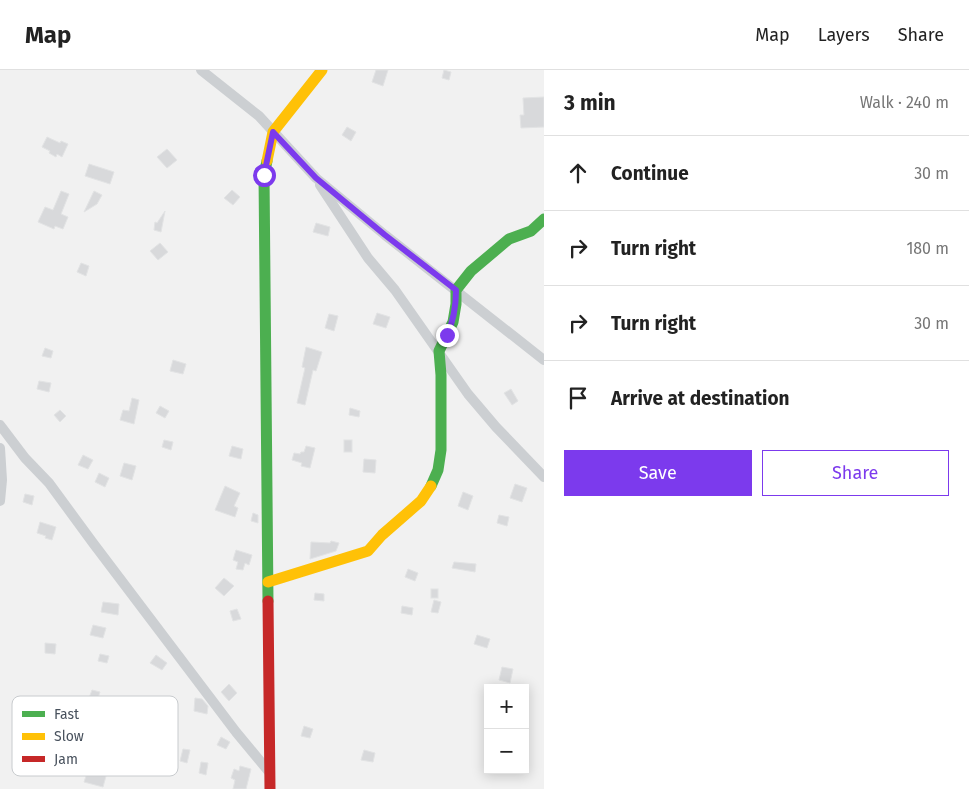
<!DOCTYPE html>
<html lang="en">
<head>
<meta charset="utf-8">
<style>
	body { margin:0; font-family:"Fira Sans",sans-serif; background:#f6f6f6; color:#222 }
	.controls { position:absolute; right:15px; bottom:15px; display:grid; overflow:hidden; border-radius:0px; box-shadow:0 2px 12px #0003 }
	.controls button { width:45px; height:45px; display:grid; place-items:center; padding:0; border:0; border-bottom:1px solid #e0e0e0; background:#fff; color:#222; font:25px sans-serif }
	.stop { position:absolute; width:15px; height:15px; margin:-11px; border:4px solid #7c3aed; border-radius:50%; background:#fff }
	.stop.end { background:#7c3aed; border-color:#fff; box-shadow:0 1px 5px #0008 }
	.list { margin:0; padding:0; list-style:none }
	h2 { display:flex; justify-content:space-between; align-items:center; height:65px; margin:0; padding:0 20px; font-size:21px }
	h2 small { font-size:16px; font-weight:400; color:#767676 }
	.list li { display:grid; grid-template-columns:32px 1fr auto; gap:15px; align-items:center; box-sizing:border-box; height:75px; padding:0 20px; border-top:1px solid #e0e0e0 }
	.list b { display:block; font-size:19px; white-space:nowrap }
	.list em { font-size:16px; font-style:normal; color:#767676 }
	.actions { display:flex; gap:10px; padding:15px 20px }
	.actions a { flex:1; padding:11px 0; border:1px solid #7c3aed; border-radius:0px; text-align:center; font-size:18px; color:#7c3aed }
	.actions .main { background:#7c3aed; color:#fff }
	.icon { flex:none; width:28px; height:28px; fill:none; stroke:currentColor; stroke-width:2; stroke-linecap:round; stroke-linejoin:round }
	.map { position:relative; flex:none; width:544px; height:719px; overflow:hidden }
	header { display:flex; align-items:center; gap:30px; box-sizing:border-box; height:70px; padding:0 25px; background:#fff; border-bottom:1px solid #e0e0e0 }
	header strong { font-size:24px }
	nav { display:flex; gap:28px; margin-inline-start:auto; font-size:18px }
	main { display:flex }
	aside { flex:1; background:#fff }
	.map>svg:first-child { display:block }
</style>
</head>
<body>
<header>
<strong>Map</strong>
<nav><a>Map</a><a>Layers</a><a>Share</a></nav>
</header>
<main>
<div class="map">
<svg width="544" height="719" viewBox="0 0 544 719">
	<rect width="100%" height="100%" fill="#f1f1f1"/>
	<g fill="#d8d9db" stroke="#e2e3e4">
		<polygon points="376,0 388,0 383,16 372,12"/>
		<polygon points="444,0 451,2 449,10 442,8"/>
		<polygon points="544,27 544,57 521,58 520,45 524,45 523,28"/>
		<polygon points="347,57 356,62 351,71 342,65"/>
		<polygon points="47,67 60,73 61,71 68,74 62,87 57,84 56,87 49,83 50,81 42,77"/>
		<polygon points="167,79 177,90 167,98 157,87"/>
		<polygon points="89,94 114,102 110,114 85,106"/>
		<polygon points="232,120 240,127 233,135 224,128"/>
		<polygon points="61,121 69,124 61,144 68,147 63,159 55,156 54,159 38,152 45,137 53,140"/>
		<polygon points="94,121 102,125 97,134 84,142"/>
		<polygon points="165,141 161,162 154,160 155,152 157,153"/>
		<polygon points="316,153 330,157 328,166 313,162"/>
		<polygon points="160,173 168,182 158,190 150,181"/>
		<polygon points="81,193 89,196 86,206 77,202"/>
		<polygon points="377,243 390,247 386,258 373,254"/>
		<polygon points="329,244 338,246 334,261 325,258"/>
		<polygon points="306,277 322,282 316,301 313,300 305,335 297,333 305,298 302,297"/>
		<polygon points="45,278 53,281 51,288 42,286"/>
		<polygon points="173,290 186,294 183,304 170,301"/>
		<polygon points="39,311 51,313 49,322 37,319"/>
		<polygon points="511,319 518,331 512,335 504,323"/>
		<polygon points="132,328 139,330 134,354 120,350 123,340 129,341"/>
		<polygon points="160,336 169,341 165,348 156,343"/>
		<polygon points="350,338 360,341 359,347 349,345"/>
		<polygon points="60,340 66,346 60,352 54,345"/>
		<polygon points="164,370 173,372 171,380 162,377"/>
		<rect x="344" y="370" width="8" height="12"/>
		<polygon points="232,376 243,379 241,389 229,386"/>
		<polygon points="306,376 315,378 310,398 301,396 302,393 292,390 294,383 300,384 301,382 304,382"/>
		<polygon points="83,385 93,390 88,399 78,395"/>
		<polygon points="364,389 376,390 375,403 363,402"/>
		<polygon points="124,393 136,396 132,410 120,406"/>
		<polygon points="99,403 109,408 105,417 95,412"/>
		<polygon points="515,414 527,418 522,432 510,428"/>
		<polygon points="225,416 240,423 234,436 238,438 235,447 215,440"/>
		<polygon points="463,422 473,426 468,440 458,436"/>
		<polygon points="25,424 34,426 32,435 23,432"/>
		<polygon points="253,443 258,445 258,453 251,451"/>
		<polygon points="499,445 509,447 507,456 497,453"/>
		<polygon points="40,452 56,457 52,470 45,468 46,466 37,463"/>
		<polygon points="331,471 339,473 336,481 310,489 311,472 330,473"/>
		<polygon points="236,480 252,485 249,495 245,493 243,500 236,499 238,492 233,490"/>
		<polygon points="454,492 476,494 475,502 452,498"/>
		<polygon points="408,499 418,503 415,511 405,507"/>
		<polygon points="224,508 234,516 224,526 215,518"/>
		<rect x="431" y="519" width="7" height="9"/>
		<polygon points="315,523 324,524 324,531 314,530"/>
		<polygon points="434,530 441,532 438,543 431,542"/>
		<polygon points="103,532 119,534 118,545 101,542"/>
		<polygon points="402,536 413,538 412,545 401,543"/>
		<polygon points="237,539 241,549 233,551 230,541"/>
		<polygon points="93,555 106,558 103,568 90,565"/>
		<polygon points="477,565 490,569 487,578 474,574"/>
		<polygon points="45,573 56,574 55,584 45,583"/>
		<polygon points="100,584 109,586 107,593 98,591"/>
		<polygon points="156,585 167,593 162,600 150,593"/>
		<polygon points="502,597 513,599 510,613 499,610"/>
		<polygon points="229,614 237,623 229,631 221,622"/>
		<polygon points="92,620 100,622 97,631 89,628"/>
		<polygon points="195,628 202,629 208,636 207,644 194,641"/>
		<polygon points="304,656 313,659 310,668 301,666"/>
		<polygon points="221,667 230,672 226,679 217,675"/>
		<polygon points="183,679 190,680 187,693 180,691"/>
		<polygon points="364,680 375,683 373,692 361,690"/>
		<polygon points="201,692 208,693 206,705 199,703"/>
		<polygon points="240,696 251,699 246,719 233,719 235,710 231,708 234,699 239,701"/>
		<polygon points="88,700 106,706 103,717 84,712"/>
	</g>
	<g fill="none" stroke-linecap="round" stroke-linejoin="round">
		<g stroke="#cccfd2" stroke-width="10">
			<polyline points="201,0 259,46 316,108 385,165 544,290"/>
			<polyline points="320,115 368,188 395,220 468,324 496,357 544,407"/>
			<polyline points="0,355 25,388 49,413 93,473 236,662 270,703"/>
			<polyline points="0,378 2,410 0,431"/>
		</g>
		<g stroke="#4caf50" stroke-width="11">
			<polyline points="267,91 264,105 268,531"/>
			<polyline points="431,416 438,400 441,380 441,305 439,281 453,252 456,234 456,220 471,201 509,169 531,161 544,149"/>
		</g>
		<g stroke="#ffc107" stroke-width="11">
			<polyline points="267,91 273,62 322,0"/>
			<polyline points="268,512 368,481 382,465 421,431 431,416"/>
		</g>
		<polyline stroke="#c62828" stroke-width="11" points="268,531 270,719"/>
	</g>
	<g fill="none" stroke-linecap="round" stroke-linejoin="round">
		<path stroke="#7c3aed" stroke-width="6" d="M264,105L273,62L316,108L385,165L456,220C456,236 454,250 447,265"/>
	</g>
	<rect x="12" y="626" width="166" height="80" rx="8" fill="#fff" stroke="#c8cbce" stroke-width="1"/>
	<rect x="22" y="641" width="23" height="6" fill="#4caf50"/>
	<rect x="22" y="663" width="23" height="7" fill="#ffc107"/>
	<rect x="22" y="686" width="23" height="6" fill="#c62828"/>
	<g font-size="14" fill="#48515d">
		<text x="54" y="649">Fast</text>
		<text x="54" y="671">Slow</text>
		<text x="54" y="694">Jam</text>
	</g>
</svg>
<div class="controls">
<button>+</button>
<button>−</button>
</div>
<div class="stop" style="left:264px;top:105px"></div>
<div class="stop end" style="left:447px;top:265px"></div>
</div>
<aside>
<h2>3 min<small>Walk · 240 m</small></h2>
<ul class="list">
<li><svg class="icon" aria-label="ahead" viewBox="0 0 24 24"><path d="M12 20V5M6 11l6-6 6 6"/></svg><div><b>Continue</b></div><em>30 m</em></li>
<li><svg class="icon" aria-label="right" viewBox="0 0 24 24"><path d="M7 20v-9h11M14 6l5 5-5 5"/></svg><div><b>Turn right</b></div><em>180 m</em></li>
<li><svg class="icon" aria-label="right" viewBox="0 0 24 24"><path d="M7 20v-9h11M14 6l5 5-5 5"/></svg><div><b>Turn right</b></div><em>30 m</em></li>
<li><svg class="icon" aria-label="arrive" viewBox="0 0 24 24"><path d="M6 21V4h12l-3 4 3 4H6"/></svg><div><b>Arrive at destination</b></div></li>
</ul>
<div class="actions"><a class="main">Save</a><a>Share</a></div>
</aside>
</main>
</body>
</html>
